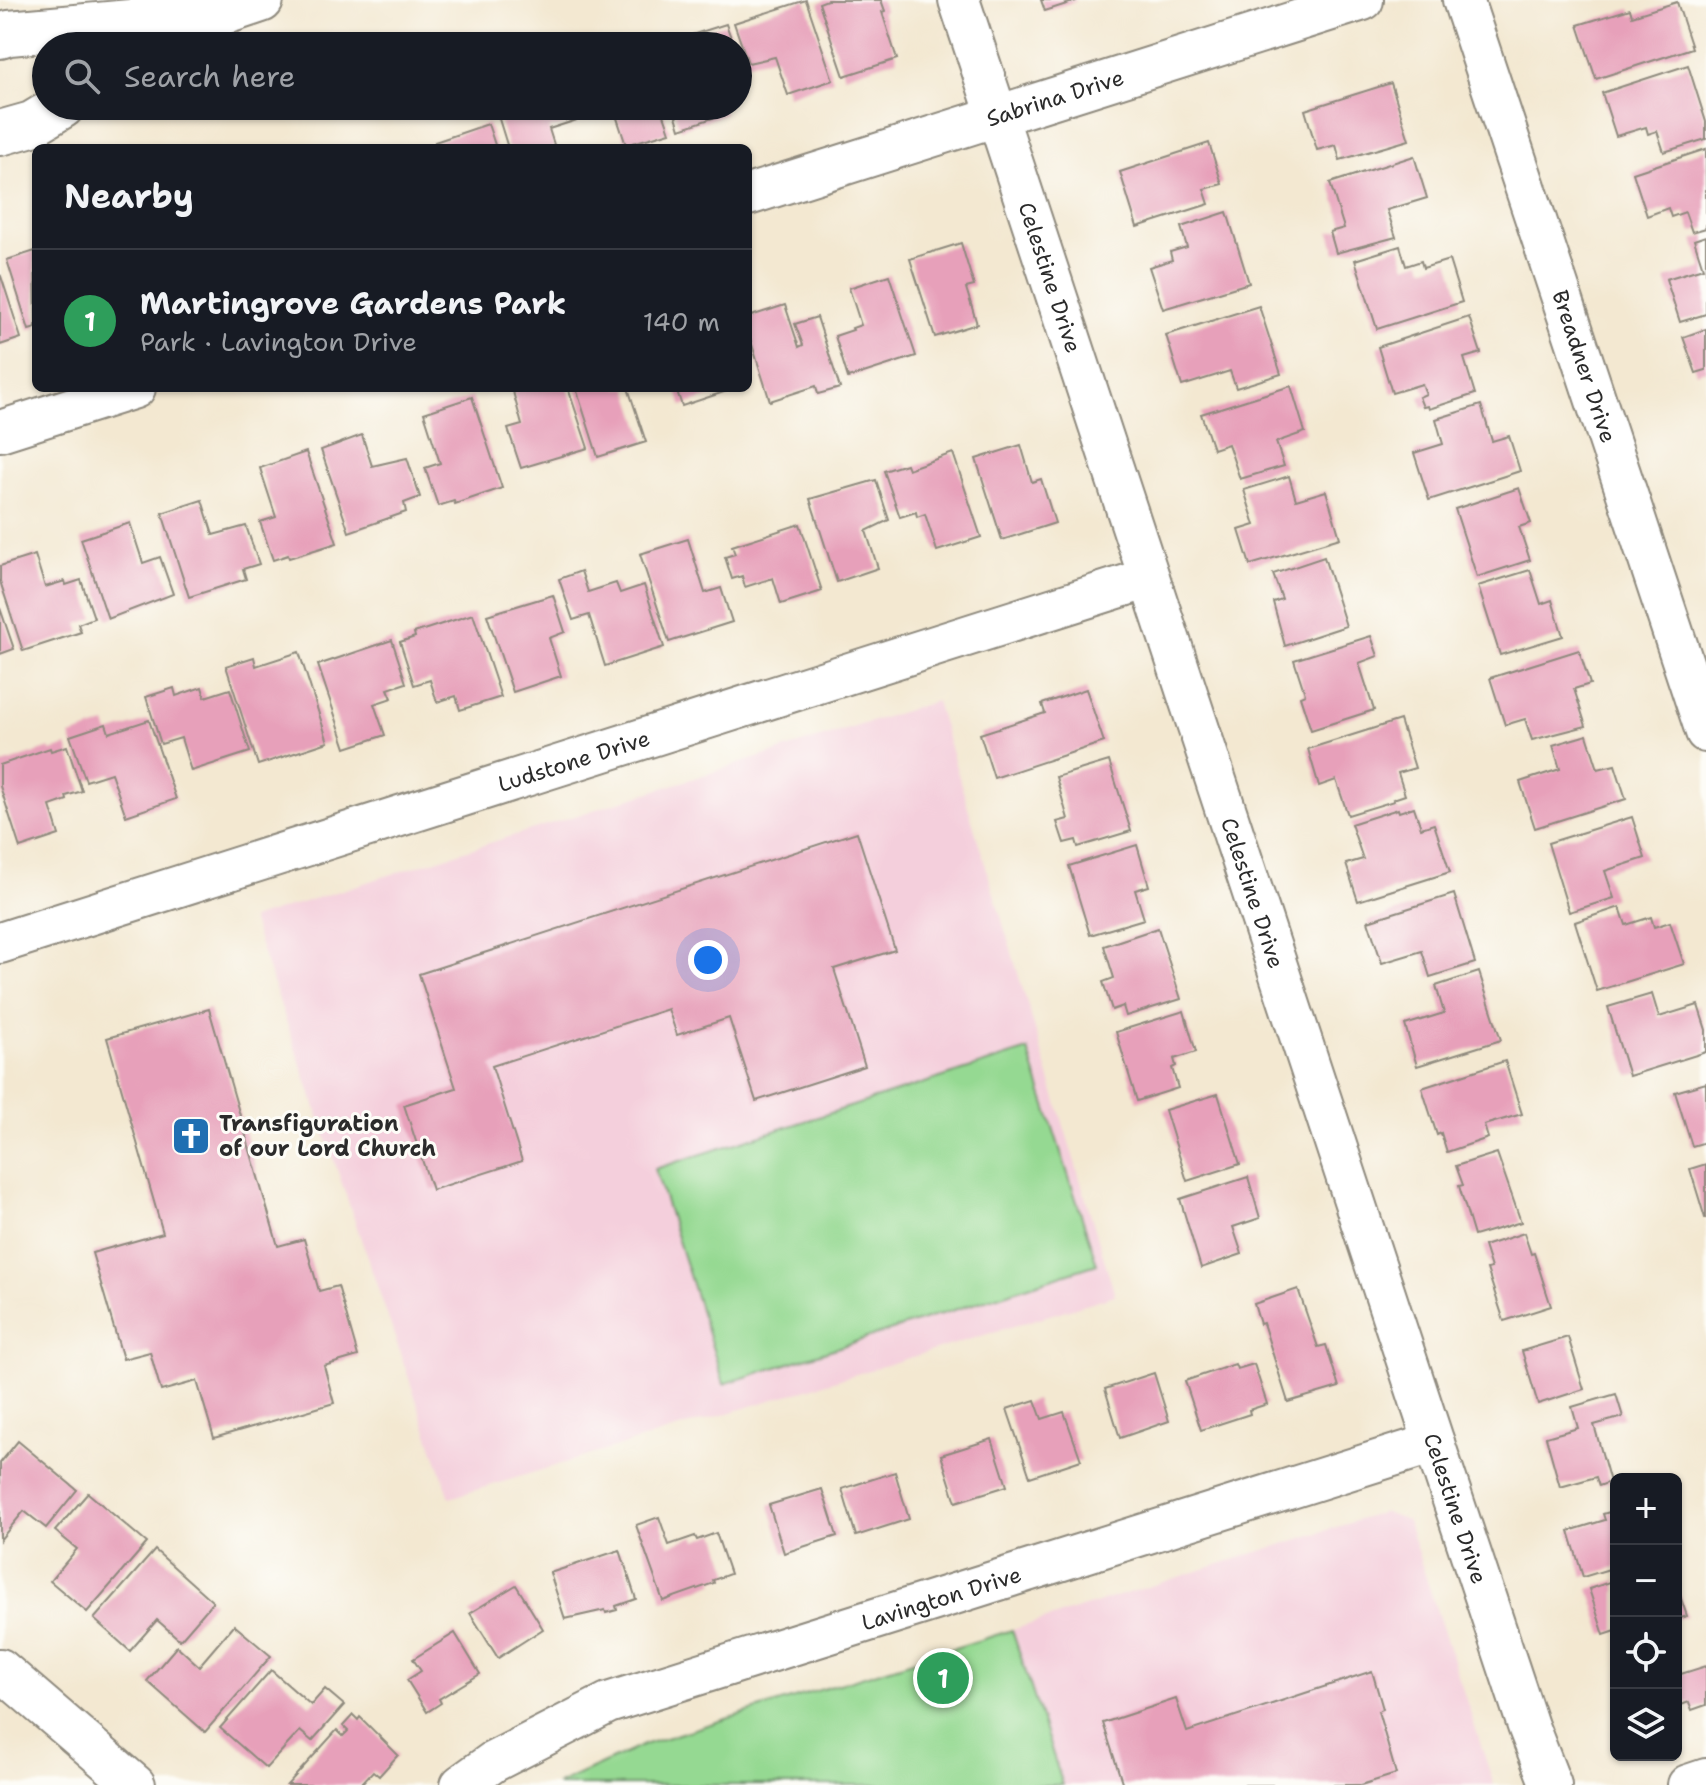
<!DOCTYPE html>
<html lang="en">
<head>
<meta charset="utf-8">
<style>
	body { margin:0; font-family:"Shantell Sans",sans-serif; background:#20242c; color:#f1f3f6 }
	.controls { position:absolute; right:24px; bottom:24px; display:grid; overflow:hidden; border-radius:12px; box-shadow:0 2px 6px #0004 }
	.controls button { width:72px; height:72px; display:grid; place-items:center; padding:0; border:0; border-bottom:2px solid #363941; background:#171b24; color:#f1f3f6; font:40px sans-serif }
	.you { position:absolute; left:708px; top:960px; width:28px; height:28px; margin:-20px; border:6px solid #fff; border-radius:50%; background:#1a73e8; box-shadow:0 0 0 12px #1a73e833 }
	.badge { display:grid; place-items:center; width:52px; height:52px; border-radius:50%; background:#1f6fb2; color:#fff; font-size:26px; font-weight:700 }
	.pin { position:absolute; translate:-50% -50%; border:4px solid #fff; box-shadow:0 2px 8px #0006 }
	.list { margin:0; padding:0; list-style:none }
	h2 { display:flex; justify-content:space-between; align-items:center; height:104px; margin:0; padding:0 32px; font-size:34px }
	h2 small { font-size:26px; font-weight:400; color:#9ea1a6 }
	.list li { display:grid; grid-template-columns:52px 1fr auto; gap:24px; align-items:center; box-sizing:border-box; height:144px; padding:0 32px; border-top:2px solid #363941 }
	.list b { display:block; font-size:30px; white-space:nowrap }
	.list p { margin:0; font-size:26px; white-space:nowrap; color:#9ea1a6 }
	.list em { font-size:26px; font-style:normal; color:#9ea1a6 }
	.icon { flex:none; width:44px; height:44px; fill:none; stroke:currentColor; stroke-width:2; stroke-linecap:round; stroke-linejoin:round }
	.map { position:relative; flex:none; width:1706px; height:1785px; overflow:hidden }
	.search { position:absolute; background:#171b24; box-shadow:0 2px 6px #0004; left:32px; top:32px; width:720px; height:88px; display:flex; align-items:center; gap:20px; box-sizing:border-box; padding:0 28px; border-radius:44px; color:#9ea1a6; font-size:30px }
	.panel { position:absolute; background:#171b24; box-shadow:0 2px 6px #0004; left:32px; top:144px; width:720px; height:248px; border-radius:12px }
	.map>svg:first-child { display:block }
</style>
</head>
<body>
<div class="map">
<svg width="1706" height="1785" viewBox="0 0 1706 1785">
	<rect width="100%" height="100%" fill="#fdfcf7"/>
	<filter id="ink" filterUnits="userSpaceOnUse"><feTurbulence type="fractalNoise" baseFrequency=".0125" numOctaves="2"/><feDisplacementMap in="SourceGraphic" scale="16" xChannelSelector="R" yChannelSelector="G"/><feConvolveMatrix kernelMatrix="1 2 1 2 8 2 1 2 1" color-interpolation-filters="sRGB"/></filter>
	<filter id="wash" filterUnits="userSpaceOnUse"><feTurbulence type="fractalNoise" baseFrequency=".006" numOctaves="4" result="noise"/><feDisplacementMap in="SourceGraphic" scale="32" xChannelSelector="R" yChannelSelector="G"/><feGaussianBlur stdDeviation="1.8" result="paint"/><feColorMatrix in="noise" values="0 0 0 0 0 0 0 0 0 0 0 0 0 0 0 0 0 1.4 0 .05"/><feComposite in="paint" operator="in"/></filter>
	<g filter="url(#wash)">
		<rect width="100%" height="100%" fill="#f3e8d1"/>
		<g fill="#f4cfdc">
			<polygon points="936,701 1115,1295 450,1498 251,919"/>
			<polygon points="1384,1512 1407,1520 1494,1785 1063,1785 1012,1630"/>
		</g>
		<g fill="#95d992" stroke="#60825e" stroke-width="2">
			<polygon points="1028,1050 1097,1264 724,1384 655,1169"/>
			<polygon points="1012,1630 1063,1785 556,1785 646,1744"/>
		</g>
		<g id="blocks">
			<g fill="#e7a0ba">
				<polygon points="806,0 833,80 788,95 775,57 748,63 734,23"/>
				<polygon points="827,0 881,0 885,11 882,12 897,59 844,76 819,3"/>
				<polygon points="1041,0 1076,0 1076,1 1045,11"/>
				<polygon points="1677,2 1692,48 1596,79 1578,25 1630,9 1632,16"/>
				<polygon points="726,24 734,46 660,46 660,45"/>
				<polygon points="1688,65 1706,122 1706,139 1664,152 1657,131 1648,134 1646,127 1616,136 1602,93"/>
				<polygon points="1391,83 1409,140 1340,160 1336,145 1317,150 1305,110"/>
				<polygon points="495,106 573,106 577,120 549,129 555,148 508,148"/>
				<polygon points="583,106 661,106 670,132 626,145 614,109 587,117"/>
				<polygon points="673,106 722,106 725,114 680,129"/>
				<polygon points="488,124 496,148 437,148 435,142"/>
				<polygon points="1209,143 1222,184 1204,189 1209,204 1137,227 1120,172"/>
				<polygon points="1706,149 1706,228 1692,232 1685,212 1671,217 1668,208 1647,216 1633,173"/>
				<polygon points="1414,156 1427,198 1387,210 1396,237 1336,253 1330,232 1344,228 1330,183"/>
				<polygon points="1227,212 1249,283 1163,309 1149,267 1172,260 1170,252 1187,247 1181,227"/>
				<polygon points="1706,236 1706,314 1680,322 1666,279 1703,268 1694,240"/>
				<polygon points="961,243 974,286 966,288 977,324 935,337 910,259"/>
				<polygon points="1400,246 1406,266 1421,261 1423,268 1449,260 1462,302 1377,329 1355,260"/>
				<polygon points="35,251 36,328 29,330 7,260"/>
				<polygon points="889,275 916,356 848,378 835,336 853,330 852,328 861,325 849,288"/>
				<polygon points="1,276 21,338 0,345 0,277"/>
				<polygon points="785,305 799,347 803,345 795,324 817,317 840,388 818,394 816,386 770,401 748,332 748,317"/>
				<polygon points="1259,306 1281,374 1236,388 1230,371 1182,386 1166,335"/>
				<polygon points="1469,317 1481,353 1464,358 1475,394 1429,409 1428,406 1423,407 1419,397 1426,394 1422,384 1392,393 1378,347"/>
				<polygon points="1706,329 1706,370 1696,373 1683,337"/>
				<polygon points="1291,386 1305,432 1276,442 1284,466 1240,479 1228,444 1213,449 1201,414"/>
				<polygon points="512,388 568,388 588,448 521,468 508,429 522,425"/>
				<polygon points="576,388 628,388 646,442 598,457"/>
				<polygon points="676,388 733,388 733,389 682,406"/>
				<polygon points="472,397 502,488 455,504 454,501 438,506 425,468 440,463 424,413"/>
				<polygon points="1481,405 1492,441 1509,436 1520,471 1429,500 1414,453 1443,444 1436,419"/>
				<polygon points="362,435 372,466 407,458 420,497 404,503 406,512 349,532 321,450"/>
				<polygon points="1021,445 1032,482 1041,479 1055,523 1002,540 976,459"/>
				<polygon points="306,452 337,543 289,558 288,555 273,560 260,522 276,517 260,468"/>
				<polygon points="953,453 981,537 937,551 925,514 917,517 916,512 900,517 884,471 906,464 908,469"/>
				<polygon points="1289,476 1296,500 1326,491 1340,538 1250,565 1239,530 1255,525 1244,490"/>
				<polygon points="876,480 889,520 866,531 878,568 837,582 810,499"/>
				<polygon points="1519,488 1531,523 1519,527 1530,560 1477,577 1455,509"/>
				<polygon points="202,500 213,535 246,526 259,564 243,569 246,579 189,597 162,513"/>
				<polygon points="130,523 143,563 160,557 173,594 108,619 81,539"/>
				<polygon points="800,524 822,591 781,604 773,578 745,587 742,576 732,579 725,557 735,554 732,546"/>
				<polygon points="688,539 705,593 721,588 732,622 669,642 640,554"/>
				<polygon points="35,555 45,587 65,581 66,585 81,580 94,618 78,624 81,632 23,651 0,581 0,566"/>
				<polygon points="1324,557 1346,626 1285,646 1273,602 1282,599 1273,574"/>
				<polygon points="1530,570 1541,604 1552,600 1563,636 1500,655 1478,586"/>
				<polygon points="581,571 588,592 616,583 620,593 644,585 664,647 605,666 589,615 573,620 559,579"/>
				<polygon points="553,595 565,632 549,638 561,676 513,692 487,615"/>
				<polygon points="0,608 14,649 0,654"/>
				<polygon points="473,614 501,697 460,710 456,696 437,702 430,680 414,685 400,642 415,637 414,633"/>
				<polygon points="1371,636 1378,656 1359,663 1374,710 1311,730 1300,696 1305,694 1294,660"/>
				<polygon points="392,640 406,683 388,689 392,698 374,704 385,735 346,748 318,665"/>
				<polygon points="1579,650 1590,684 1574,689 1586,726 1532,740 1525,719 1505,725 1490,678"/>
				<polygon points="299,652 328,742 258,765 226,666 254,657 256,666"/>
				<polygon points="202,687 205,697 230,689 250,752 191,771 181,738 161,744 146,697 174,688 176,696"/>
				<polygon points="1086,689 1104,742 994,778 980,734 1045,713 1042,704"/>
				<polygon points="149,720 176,799 126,816 111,773 86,781 70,736 106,724 109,733"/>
				<polygon points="1400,720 1415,768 1398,773 1405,795 1393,799 1394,801 1348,815 1336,780 1319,786 1308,749"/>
				<polygon points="1587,735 1598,769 1615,765 1626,799 1535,828 1520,782 1560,769 1553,745"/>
				<polygon points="67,746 82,791 66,796 67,800 50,806 59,835 20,848 0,786 0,765 50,748 51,751"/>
				<polygon points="1109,761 1131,831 1078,847 1076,840 1064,843 1057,822 1068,819 1056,777"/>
				<polygon points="1414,807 1421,828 1434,824 1450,872 1358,901 1346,864 1363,859 1351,824 1398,809 1399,812"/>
				<polygon points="1632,817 1645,858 1605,871 1614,898 1569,912 1548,843"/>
				<polygon points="857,832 895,950 834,969 865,1066 756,1101 729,1018 677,1035 668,1009 492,1066 522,1161 432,1190 404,1105 456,1088 419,974"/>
				<polygon points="1137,845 1149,886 1135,890 1144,919 1090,935 1069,866"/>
				<polygon points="1454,894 1475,963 1430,977 1422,951 1382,963 1368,921"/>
				<polygon points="1620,907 1626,925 1651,917 1654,927 1670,922 1684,964 1597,991 1575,922"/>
				<polygon points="1158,928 1181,999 1126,1016 1123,1006 1112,1010 1103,982 1114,978 1104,946"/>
				<polygon points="1479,972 1501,1040 1417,1066 1405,1025 1444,1013 1436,986"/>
				<polygon points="1652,994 1659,1017 1698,1005 1706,1030 1706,1052 1629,1076 1608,1007"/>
				<polygon points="209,1009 278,1246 304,1239 319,1291 338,1286 358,1356 324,1366 334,1403 214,1438 197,1381 161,1391 150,1352 123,1359 92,1253 163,1233 107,1038"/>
				<polygon points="1184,1011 1196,1052 1174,1059 1176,1066 1172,1068 1178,1088 1137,1101 1116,1032"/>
				<polygon points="1505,1061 1522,1114 1484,1125 1488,1138 1447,1152 1441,1133 1437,1135 1422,1088"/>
				<polygon points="1706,1083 1706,1142 1692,1146 1675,1092"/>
				<polygon points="1218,1094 1240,1164 1187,1181 1165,1110"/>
				<polygon points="1497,1153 1521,1222 1474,1236 1459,1186 1463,1185 1456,1166"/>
				<polygon points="1706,1164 1706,1218 1705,1218 1690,1169"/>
				<polygon points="1248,1177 1260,1218 1233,1227 1242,1254 1201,1268 1180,1199"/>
				<polygon points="1524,1233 1531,1254 1534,1253 1551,1306 1504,1321 1487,1269 1491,1268 1484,1246"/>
				<polygon points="1298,1289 1318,1347 1326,1345 1339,1387 1288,1402 1263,1323 1260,1324 1254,1304"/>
				<polygon points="1568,1337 1584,1389 1538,1404 1522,1351"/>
				<polygon points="1235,1364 1237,1369 1254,1364 1267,1404 1249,1410 1250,1414 1201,1430 1185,1381"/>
				<polygon points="1154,1373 1169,1421 1120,1438 1105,1389"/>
				<polygon points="1616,1394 1623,1417 1594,1425 1610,1482 1599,1486 1596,1477 1560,1487 1546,1437 1578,1428 1572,1407"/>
				<polygon points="1035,1400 1042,1419 1064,1412 1081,1460 1030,1477 1007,1409"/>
				<polygon points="992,1439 1007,1486 956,1502 941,1455"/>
				<polygon points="18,1441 77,1490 46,1528 24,1511 0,1540 0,1463"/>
				<polygon points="895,1472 909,1519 856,1536 842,1489"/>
				<polygon points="822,1489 837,1536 784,1553 769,1505"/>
				<polygon points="88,1493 147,1543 87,1612 50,1581 77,1549 55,1531"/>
				<polygon points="1616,1510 1616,1567 1583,1577 1569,1531 1605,1520 1603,1514"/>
				<polygon points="659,1517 669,1545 695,1536 697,1540 716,1533 730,1574 713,1580 714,1583 663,1601 636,1525"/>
				<polygon points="155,1550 213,1602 180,1640 157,1620 130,1651 94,1619"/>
				<polygon points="620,1550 636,1599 616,1606 617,1610 606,1613 605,1610 565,1619 550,1573"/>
				<polygon points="1616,1580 1616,1631 1604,1635 1589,1589"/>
				<polygon points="1676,1584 1687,1616 1676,1619"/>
				<polygon points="516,1585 543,1629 498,1658 470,1613"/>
				<polygon points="234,1625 271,1656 205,1732 147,1681 177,1646 199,1666"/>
				<polygon points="455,1633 480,1674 439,1699 441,1703 427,1712 407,1680 421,1671 413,1659"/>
				<polygon points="1677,1661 1681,1674 1706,1666 1706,1705 1692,1710 1689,1702 1676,1707"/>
				<polygon points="271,1670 311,1705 325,1689 344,1705 312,1741 300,1731 266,1768 220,1728"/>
				<polygon points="1372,1671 1383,1709 1378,1711 1396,1774 1361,1785 1123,1785 1103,1723 1176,1699 1187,1732"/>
				<polygon points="353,1715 358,1720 360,1717 398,1755 379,1776 373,1771 360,1785 287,1785 337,1730 343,1736 348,1731 343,1726"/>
			</g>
		</g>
	</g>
	<g filter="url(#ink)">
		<use href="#blocks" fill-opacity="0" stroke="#8f8a7e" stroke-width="2"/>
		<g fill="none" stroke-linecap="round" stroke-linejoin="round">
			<defs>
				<g id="street">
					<path id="s1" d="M959,0L1434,1443L1528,1726L1551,1785"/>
					<path id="s2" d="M1463,0L1706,732"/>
					<path id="s3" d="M748,195L1363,0"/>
					<polyline points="0,431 135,388"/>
					<path id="s4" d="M0,943L1149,578"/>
					<polyline points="0,1669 135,1785"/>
					<path id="s5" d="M461,1785L493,1762L608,1703L1434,1443"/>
					<polyline points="1688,1785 1706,1779"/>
				</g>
				<g id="secondary">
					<polyline points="194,28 219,14 261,0"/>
					<polyline points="0,36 9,33 219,14"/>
					<polyline points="0,133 32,124 62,106"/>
				</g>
			</defs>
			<use href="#street" stroke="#8f8a7e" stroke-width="44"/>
			<use href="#secondary" stroke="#8f8a7e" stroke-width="48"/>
			<use href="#street" stroke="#fff" stroke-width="40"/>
			<use href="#secondary" stroke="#fff" stroke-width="44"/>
		</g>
	</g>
	<defs>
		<symbol id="church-square" viewBox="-11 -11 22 22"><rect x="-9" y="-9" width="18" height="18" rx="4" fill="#1f6fb2" stroke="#fdfcf7"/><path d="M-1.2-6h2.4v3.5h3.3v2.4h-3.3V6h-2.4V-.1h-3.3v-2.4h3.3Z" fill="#fff"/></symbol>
	</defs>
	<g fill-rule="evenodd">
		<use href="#church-square" x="169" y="1114" width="44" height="44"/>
	</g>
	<g text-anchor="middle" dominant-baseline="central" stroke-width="6" stroke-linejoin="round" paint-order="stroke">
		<g font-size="22" fill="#2b2b2b" stroke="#fdfcf7">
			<text stroke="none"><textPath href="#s3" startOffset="322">Sabrina Drive</textPath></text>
			<text stroke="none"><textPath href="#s1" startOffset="292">Celestine Drive</textPath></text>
			<text stroke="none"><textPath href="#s2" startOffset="386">Breadner Drive</textPath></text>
			<text stroke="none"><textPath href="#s4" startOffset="602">Ludstone Drive</textPath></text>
			<text stroke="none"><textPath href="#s1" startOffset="940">Celestine Drive</textPath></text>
			<text stroke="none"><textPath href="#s1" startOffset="1588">Celestine Drive</textPath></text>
			<text stroke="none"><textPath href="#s5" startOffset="518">Lavington Drive</textPath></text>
		</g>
		<g font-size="22" font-weight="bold" fill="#2b2b2b" stroke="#fdfcf7" text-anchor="start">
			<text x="219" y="1123">Transfiguration<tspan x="219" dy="25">of our Lord Church</tspan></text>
		</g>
	</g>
</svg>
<div class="controls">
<button>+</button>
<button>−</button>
<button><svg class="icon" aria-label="locate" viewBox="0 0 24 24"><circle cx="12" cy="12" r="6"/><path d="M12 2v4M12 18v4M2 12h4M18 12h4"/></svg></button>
<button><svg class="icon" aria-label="layers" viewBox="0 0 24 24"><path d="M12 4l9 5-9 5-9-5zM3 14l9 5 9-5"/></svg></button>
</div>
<div class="you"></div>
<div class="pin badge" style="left:943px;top:1678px;background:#2e9e5b">1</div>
<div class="search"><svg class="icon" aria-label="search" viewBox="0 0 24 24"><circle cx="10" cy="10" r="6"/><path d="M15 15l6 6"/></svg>Search here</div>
<section class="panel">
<h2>Nearby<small></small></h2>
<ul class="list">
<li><span class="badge" style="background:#2e9e5b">1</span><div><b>Martingrove Gardens Park</b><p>Park · Lavington Drive</p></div><em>140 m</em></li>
</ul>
</section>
</div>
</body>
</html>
